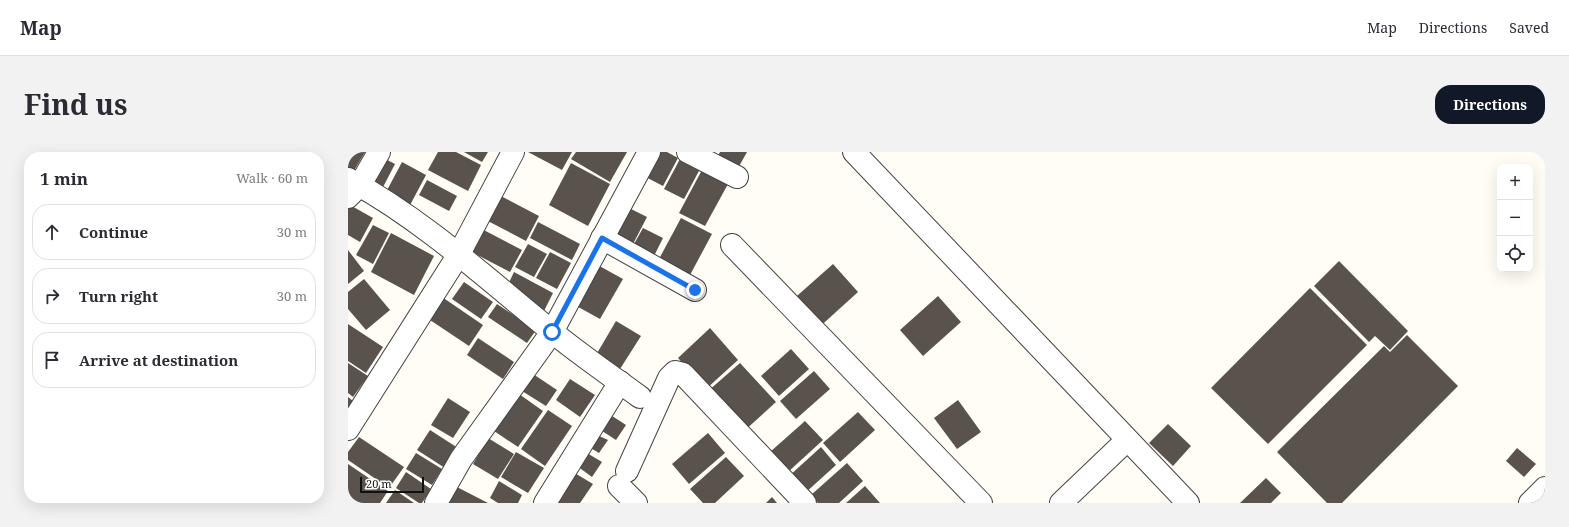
<!DOCTYPE html>
<html lang="en">
<head>
<meta charset="utf-8">
<style>
	body { margin:0; font-family:"Noto Serif",serif; background:#f2f2f3; color:#2b2b33 }
	.controls { position:absolute; right:12px; top:12px; display:grid; overflow:hidden; border-radius:8px; box-shadow:0 4px 16px #0002 }
	.controls button { width:36px; height:36px; display:grid; place-items:center; padding:0; border:0; border-bottom:1px solid #e1e1e2; background:#fff; color:#2b2b33; font:20px sans-serif }
	.scale { position:absolute; left:12px; bottom:10px; width:64px; box-sizing:border-box; padding-left:4px; border:2px solid #111; border-top:0; font-size:11px; line-height:14px; white-space:nowrap; color:#111; -webkit-text-stroke:3px #fff; paint-order:stroke }
	.stop { position:absolute; width:12px; height:12px; margin:-9px; border:3px solid #1a73e8; border-radius:50%; background:#fff }
	.stop.end { background:#1a73e8; border-color:#fff; box-shadow:0 1px 4px #0008 }
	.list { margin:0; padding:0; list-style:none }
	h2 { display:flex; justify-content:space-between; align-items:center; height:52px; margin:0; padding:0 16px; font-size:17px }
	h2 small { font-size:13px; font-weight:400; color:#7c7c81 }
	.list li { display:grid; grid-template-columns:26px 1fr auto; gap:12px; align-items:center; box-sizing:border-box; height:56px; margin:0 8px 8px; padding:0 8px; border:1px solid #e1e1e2; border-radius:16px }
	.list b { display:block; font-size:15px; white-space:nowrap }
	.list em { font-size:13px; font-style:normal; color:#7c7c81 }
	.icon { flex:none; width:22px; height:22px; fill:none; stroke:currentColor; stroke-width:2; stroke-linecap:round; stroke-linejoin:round }
	.map { position:relative; flex:none; width:1197px; height:351px; overflow:hidden; border-radius:16px }
	header { display:flex; align-items:center; gap:24px; box-sizing:border-box; height:56px; padding:0 20px; background:#fff; border-bottom:1px solid #e1e1e2 }
	header strong { font-size:19px }
	nav { display:flex; gap:22px; margin-inline-start:auto; font-size:14px }
	.intro { display:flex; align-items:center; justify-content:space-between; box-sizing:border-box; height:96px; padding:0 24px }
	h1 { margin:0; font-size:28px }
	.button { padding:10px 18px; border-radius:16px; background:#111827; color:#fff; font-size:14px; font-weight:700 }
	main { display:flex; gap:24px; padding:0 24px }
	aside { flex:1; background:#fff; border-radius:16px; box-shadow:0 4px 16px #0002 }
	.map>svg:first-child { display:block }
</style>
</head>
<body>
<header>
<strong>Map</strong>
<nav><a>Map</a><a>Directions</a><a>Saved</a></nav>
</header>
<div class="intro"><h1>Find us</h1><a class="button">Directions</a></div>
<main>
<aside>
<h2>1 min<small>Walk · 60 m</small></h2>
<ul class="list">
<li><svg class="icon" aria-label="ahead" viewBox="0 0 24 24"><path d="M12 20V5M6 11l6-6 6 6"/></svg><div><b>Continue</b></div><em>30 m</em></li>
<li><svg class="icon" aria-label="right" viewBox="0 0 24 24"><path d="M7 20v-9h11M14 6l5 5-5 5"/></svg><div><b>Turn right</b></div><em>30 m</em></li>
<li><svg class="icon" aria-label="arrive" viewBox="0 0 24 24"><path d="M6 21V4h12l-3 4 3 4H6"/></svg><div><b>Arrive at destination</b></div></li>
</ul>
</aside>
<div class="map">
<svg width="1197" height="351" viewBox="0 0 1197 351">
	<rect width="100%" height="100%" fill="#fffdf5"/>
	<g fill="#5a524d">
		<polygon points="0,0 17,0 4,22 0,20"/>
		<polygon points="90,0 108,0 133,13 120,39 80,18"/>
		<polygon points="116,0 140,0 134,10"/>
		<polygon points="180,0 224,0 214,18"/>
		<polygon points="228,0 279,0 262,30 223,7"/>
		<polygon points="301,0 319,0 330,6 315,34 290,21"/>
		<polygon points="372,0 399,0 389,18 368,7"/>
		<polygon points="30,3 47,12 33,39 16,31"/>
		<polygon points="332,7 352,17 336,47 316,37"/>
		<polygon points="54,10 78,23 61,55 37,42"/>
		<polygon points="223,11 262,32 240,74 201,53"/>
		<polygon points="354,18 380,32 357,74 331,61"/>
		<polygon points="79,28 109,44 101,59 71,43"/>
		<polygon points="149,42 191,64 178,89 136,67"/>
		<polygon points="2,53 25,66 12,90 0,83 0,57"/>
		<polygon points="277,54 299,65 285,92 263,81"/>
		<polygon points="333,66 364,82 342,123 311,107"/>
		<polygon points="190,70 232,92 224,108 182,86"/>
		<polygon points="25,73 41,81 25,112 8,103"/>
		<polygon points="130,75 174,98 162,120 118,97"/>
		<polygon points="295,76 315,86 302,112 281,101"/>
		<polygon points="43,81 86,104 66,143 23,120"/>
		<polygon points="180,92 199,102 186,125 167,115"/>
		<polygon points="0,98 16,119 0,132"/>
		<polygon points="202,100 223,111 209,137 188,126"/>
		<polygon points="991,109 1060,179 1042,198 1027,184 1021,190 966,134"/>
		<polygon points="246,111 275,127 252,167 223,151"/>
		<polygon points="485,112 510,140 467,179 441,151"/>
		<polygon points="166,120 205,141 196,159 157,139"/>
		<polygon points="16,127 42,158 18,178 0,157 0,140"/>
		<polygon points="116,130 145,150 133,167 104,147"/>
		<polygon points="962,136 1019,193 920,292 863,236"/>
		<polygon points="590,144 613,170 575,204 552,178"/>
		<polygon points="94,145 135,173 121,194 79,166"/>
		<polygon points="149,152 188,178 179,191 140,165"/>
		<polygon points="268,169 293,184 272,217 248,203"/>
		<polygon points="0,172 35,195 18,221 0,209"/>
		<polygon points="362,176 390,208 358,237 330,206"/>
		<polygon points="1059,183 1110,234 994,351 979,351 929,300 1036,194 1042,200"/>
		<polygon points="130,186 166,210 155,227 119,203"/>
		<polygon points="443,197 461,217 431,244 413,224"/>
		<polygon points="0,211 20,224 5,245 0,241"/>
		<polygon points="392,211 428,250 395,280 359,240"/>
		<polygon points="466,219 482,237 448,267 432,249"/>
		<polygon points="185,222 209,238 198,254 174,239"/>
		<polygon points="222,227 247,243 232,265 208,248"/>
		<polygon points="171,242 195,259 170,295 146,279"/>
		<polygon points="0,245 5,249 0,256"/>
		<polygon points="100,246 122,260 105,286 83,273"/>
		<polygon points="610,248 633,280 609,297 586,266"/>
		<polygon points="200,258 224,274 197,314 173,297"/>
		<polygon points="258,260 278,273 268,288 248,275"/>
		<polygon points="510,260 527,278 492,310 475,291"/>
		<polygon points="457,269 475,288 440,320 422,300"/>
		<polygon points="820,272 843,294 825,314 801,291"/>
		<polygon points="82,278 110,296 97,316 69,298"/>
		<polygon points="360,281 377,301 341,332 324,312"/>
		<polygon points="249,283 260,288 251,301 241,295"/>
		<polygon points="11,285 56,315 41,336 0,308 0,300"/>
		<polygon points="140,286 166,302 150,327 125,312"/>
		<polygon points="473,295 488,313 456,342 440,325"/>
		<polygon points="1169,296 1188,312 1176,325 1158,309"/>
		<polygon points="168,300 196,316 180,341 153,325"/>
		<polygon points="68,301 94,317 84,333 58,317"/>
		<polygon points="239,301 254,310 244,325 229,314"/>
		<polygon points="378,305 396,324 367,351 355,351 342,337"/>
		<polygon points="499,311 515,329 491,351 470,351 463,343"/>
		<polygon points="0,312 40,339 32,351 10,351 0,345"/>
		<polygon points="58,320 83,337 74,351 71,351 48,336"/>
		<polygon points="225,320 245,332 232,351 210,351"/>
		<polygon points="918,326 933,341 923,351 892,351"/>
		<polygon points="151,329 174,343 170,351 150,351 142,346"/>
		<polygon points="105,333 140,351 96,351"/>
		<polygon points="517,334 532,351 498,351"/>
		<polygon points="47,338 66,351 38,351"/>
		<polygon points="424,345 429,351 418,351"/>
	</g>
	<g fill="none" stroke-linecap="round" stroke-linejoin="round">
		<defs>
			<g id="minor">
				<polyline points="340,0 389,25"/>
				<polyline points="506,0 840,351"/>
				<path d="M0,27C74,67 137,125 202,178C231,202 262,223 292,245"/>
				<polyline points="0,45 12,33 31,0"/>
				<polyline points="254,86 347,138"/>
				<polyline points="384,93 633,351"/>
				<polyline points="0,277 111,102 165,0"/>
				<polyline points="279,319 321,226 327,220 335,222 457,351"/>
				<polyline points="271,334 288,351"/>
				<polyline points="88,351 113,307 204,180 301,0"/>
				<polyline points="197,351 272,230"/>
				<polyline points="713,351 779,288"/>
				<polyline points="1182,351 1197,336"/>
			</g>
		</defs>
		<use href="#minor" stroke="#444" stroke-width="24"/>
		<use href="#minor" stroke="#fff" stroke-width="22"/>
	</g>
	<g fill="none" stroke-linecap="round" stroke-linejoin="round">
		<polyline stroke="#1a73e8" stroke-width="5" points="204,180 254,86 347,138"/>
	</g>
</svg>
<div class="controls">
<button>+</button>
<button>−</button>
<button><svg class="icon" aria-label="locate" viewBox="0 0 24 24"><circle cx="12" cy="12" r="6"/><path d="M12 2v4M12 18v4M2 12h4M18 12h4"/></svg></button>
</div>
<div class="scale">20 m</div>
<div class="stop" style="left:204px;top:180px"></div>
<div class="stop end" style="left:347px;top:138px"></div>
</div>
</main>
</body>
</html>
